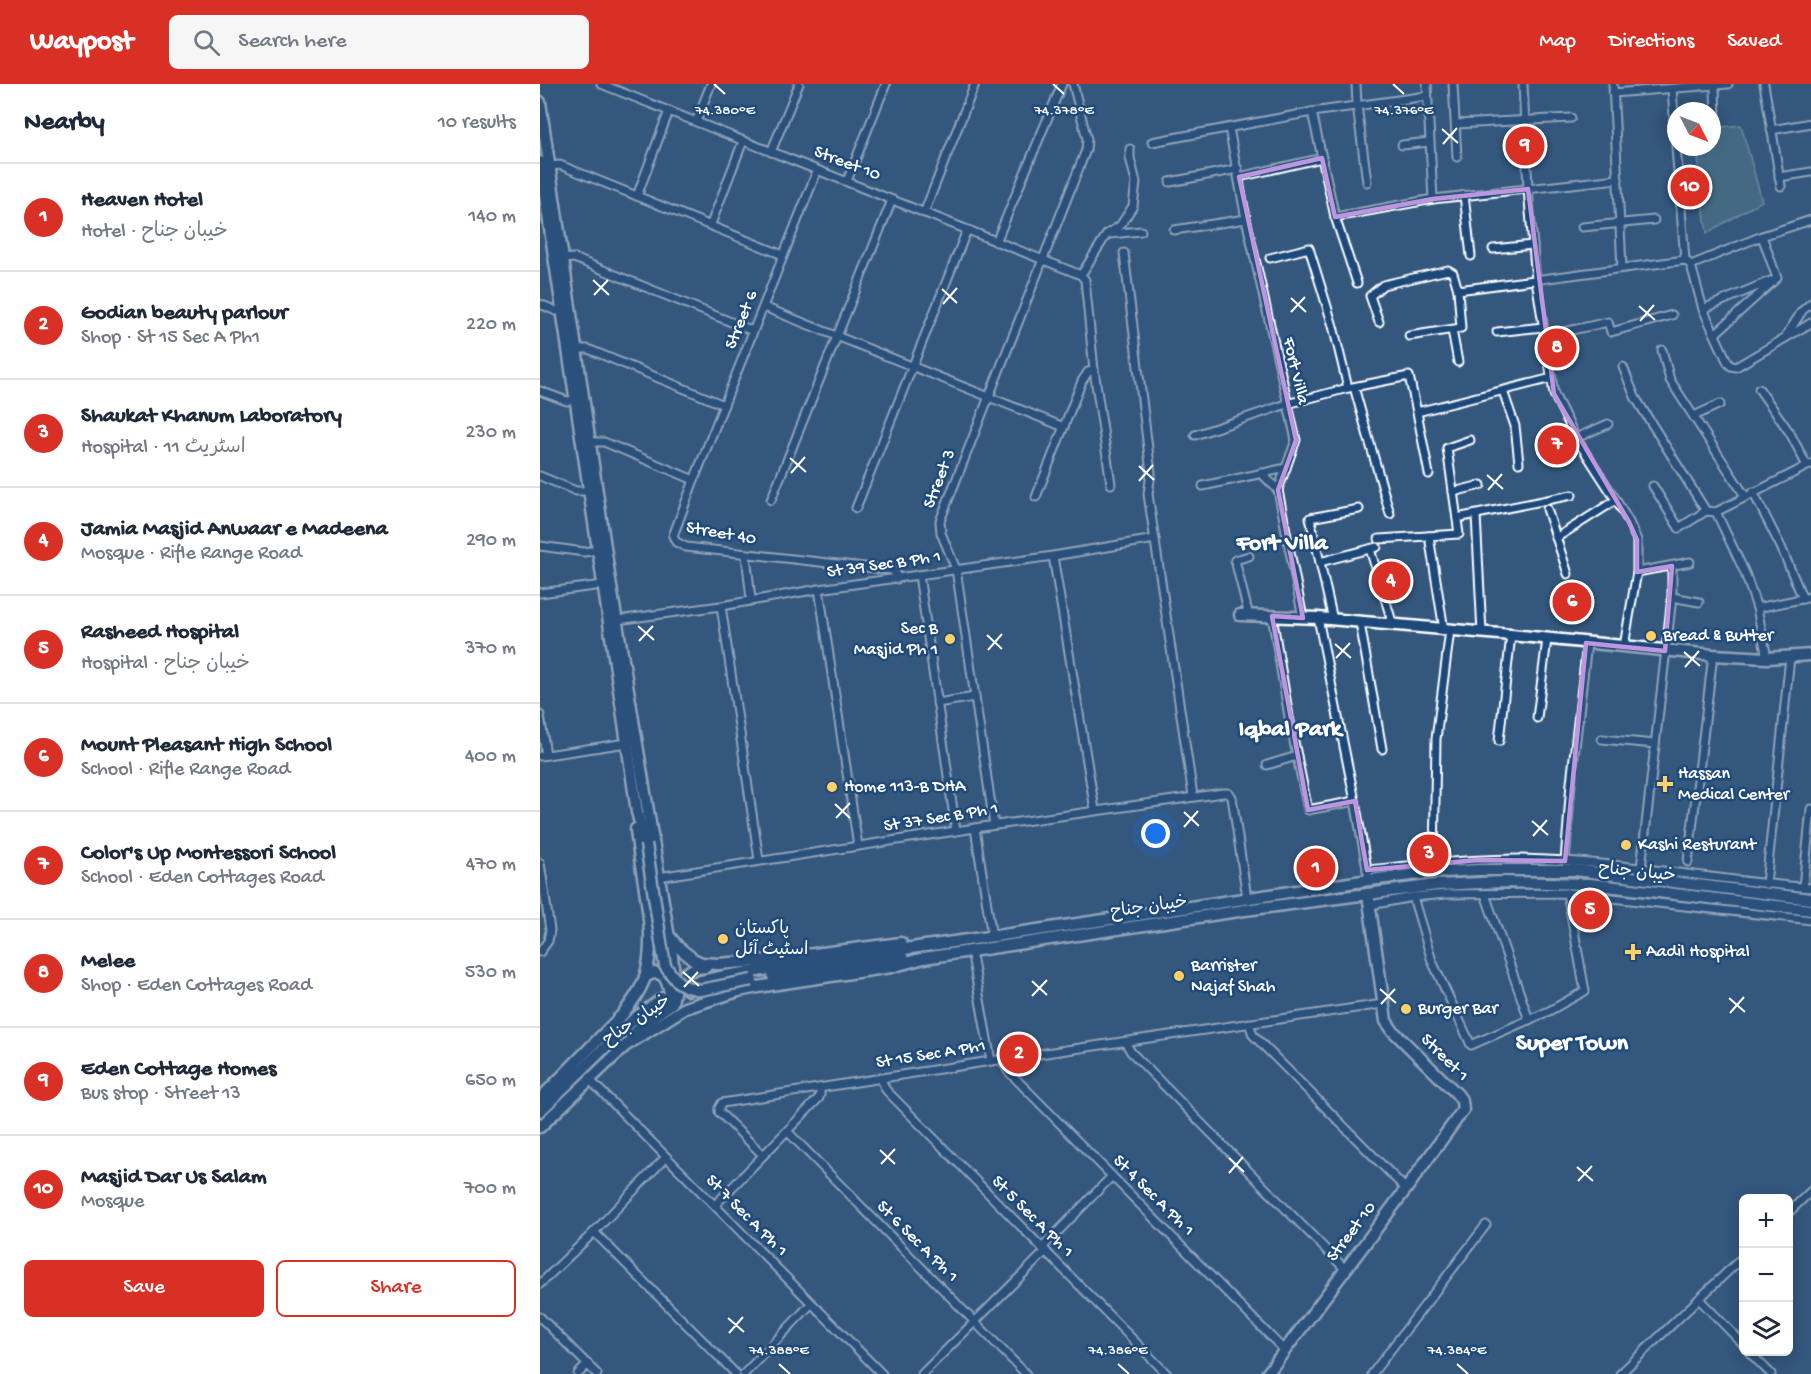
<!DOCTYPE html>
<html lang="en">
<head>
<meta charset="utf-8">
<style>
	body { margin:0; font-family:"Gochi Hand","Playpen Sans Arabic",sans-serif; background:#f6f6f7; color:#1f2937 }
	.controls { position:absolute; right:18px; bottom:18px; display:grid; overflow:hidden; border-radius:9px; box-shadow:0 3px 15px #0003 }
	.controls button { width:54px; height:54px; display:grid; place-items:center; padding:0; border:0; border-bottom:2px solid #e0e1e3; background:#fff; color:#1f2937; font:30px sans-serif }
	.compass { position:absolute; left:1127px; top:18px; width:54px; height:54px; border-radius:50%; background:#fff; box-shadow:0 3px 15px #0003; rotate:132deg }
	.you { position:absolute; left:616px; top:750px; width:21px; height:21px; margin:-15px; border:4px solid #fff; border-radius:50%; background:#1a73e8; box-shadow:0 0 0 9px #1a73e833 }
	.badge { display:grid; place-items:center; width:39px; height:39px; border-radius:50%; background:#d93025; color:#fff; font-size:20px; font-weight:700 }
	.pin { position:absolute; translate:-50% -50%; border:3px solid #fff; box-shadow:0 2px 6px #0006 }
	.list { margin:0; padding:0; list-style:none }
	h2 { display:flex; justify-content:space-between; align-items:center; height:78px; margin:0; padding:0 24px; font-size:26px }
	h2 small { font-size:20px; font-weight:400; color:#747a83 }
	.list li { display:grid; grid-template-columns:39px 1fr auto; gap:18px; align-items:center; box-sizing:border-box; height:108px; padding:0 24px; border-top:2px solid #e0e1e3 }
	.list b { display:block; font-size:22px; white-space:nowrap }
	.list p { margin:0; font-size:20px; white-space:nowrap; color:#747a83 }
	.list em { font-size:20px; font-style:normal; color:#747a83 }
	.actions { display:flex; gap:12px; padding:18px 24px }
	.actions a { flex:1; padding:14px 0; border:2px solid #d93025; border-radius:9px; text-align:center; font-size:21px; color:#d93025 }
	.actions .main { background:#d93025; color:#fff }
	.icon { flex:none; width:33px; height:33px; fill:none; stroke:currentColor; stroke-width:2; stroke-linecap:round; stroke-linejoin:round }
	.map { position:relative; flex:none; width:1271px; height:1290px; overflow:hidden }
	header { display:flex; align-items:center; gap:36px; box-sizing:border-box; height:84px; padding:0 30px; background:#d93025; color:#fff }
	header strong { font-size:28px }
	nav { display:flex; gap:33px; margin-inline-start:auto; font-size:21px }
	.search { width:420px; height:54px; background:#f6f6f7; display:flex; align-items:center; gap:15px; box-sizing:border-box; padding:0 21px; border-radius:9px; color:#747a83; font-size:22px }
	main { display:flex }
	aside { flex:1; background:#fff }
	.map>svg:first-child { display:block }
</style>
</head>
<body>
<header>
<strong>Waypost</strong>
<div class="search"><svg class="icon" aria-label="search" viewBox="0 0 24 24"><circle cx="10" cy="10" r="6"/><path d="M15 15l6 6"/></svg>Search here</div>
<nav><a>Map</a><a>Directions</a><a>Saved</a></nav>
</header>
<main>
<aside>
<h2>Nearby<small>10 results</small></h2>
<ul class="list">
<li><span class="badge">1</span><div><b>Heaven Hotel</b><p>Hotel · خیبان جناح</p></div><em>140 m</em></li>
<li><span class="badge">2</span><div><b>Godian beauty parlour</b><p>Shop · St 15 Sec A Ph1</p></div><em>220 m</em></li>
<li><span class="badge">3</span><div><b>Shaukat Khanum Laboratory</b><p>Hospital · اسٹریٹ 11</p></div><em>230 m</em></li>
<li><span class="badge">4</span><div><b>Jamia Masjid Anwaar e Madeena</b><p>Mosque · Rifle Range Road</p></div><em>290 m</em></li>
<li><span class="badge">5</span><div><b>Rasheed Hospital</b><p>Hospital · خیبان جناح</p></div><em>370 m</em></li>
<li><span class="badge">6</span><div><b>Mount Pleasant High School</b><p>School · Rifle Range Road</p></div><em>400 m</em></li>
<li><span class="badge">7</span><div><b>Color's Up Montessori School</b><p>School · Eden Cottages Road</p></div><em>470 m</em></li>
<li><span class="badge">8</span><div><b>Melee</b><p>Shop · Eden Cottages Road</p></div><em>530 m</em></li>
<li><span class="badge">9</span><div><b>Eden Cottage Homes</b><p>Bus stop · Street 13</p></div><em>650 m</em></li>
<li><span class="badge">10</span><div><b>Masjid Dar Us Salam</b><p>Mosque</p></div><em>700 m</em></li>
</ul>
<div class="actions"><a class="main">Save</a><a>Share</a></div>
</aside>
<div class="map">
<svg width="1271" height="1290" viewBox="0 0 1271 1290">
	<rect width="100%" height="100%" fill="#34587d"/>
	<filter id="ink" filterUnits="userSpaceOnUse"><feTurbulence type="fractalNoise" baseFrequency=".0167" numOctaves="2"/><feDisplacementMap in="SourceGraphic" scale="12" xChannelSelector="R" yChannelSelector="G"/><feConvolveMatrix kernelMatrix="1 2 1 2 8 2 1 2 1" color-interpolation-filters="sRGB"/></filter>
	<g filter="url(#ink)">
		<polygon fill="#588289" stroke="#acc0c4" stroke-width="1.5" points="1201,41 1222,117 1167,149 1162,115 1157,63 1172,63 1172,44"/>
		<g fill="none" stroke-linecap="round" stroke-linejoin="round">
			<defs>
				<g id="street">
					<polyline points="61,0 541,191"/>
					<polyline points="816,0 817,21 827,98"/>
					<polyline points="887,0 893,115"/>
					<polyline points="913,0 917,73"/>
					<polyline points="983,0 988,105 996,196 1014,310 1036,354 1076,416 1089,438 1097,456 1097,488 1084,562"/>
					<polyline points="1073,0 1082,184"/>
					<polyline points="1224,0 1241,102"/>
					<polyline points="1175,2 1176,40"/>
					<polyline points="1132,5 1136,60"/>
					<polyline points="1073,9 1188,0"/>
					<polyline points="772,28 795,133 817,199"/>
					<polyline points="156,38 171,0"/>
					<polyline points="916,40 1031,34"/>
					<polyline points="689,44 706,135 756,356 738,406 763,534"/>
					<polyline points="1231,46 1271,39"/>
					<polyline points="612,58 772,28 887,12"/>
					<polyline points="862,61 889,58"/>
					<polyline points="1136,63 1145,176"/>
					<polyline points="231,68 259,0"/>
					<polyline points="10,82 20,81 243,171"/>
					<polyline points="277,87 154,396 133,452 136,458 146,463 351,486 355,488 357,495"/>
					<polyline points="699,93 782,74"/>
					<polyline points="1239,93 1271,88"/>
					<polyline points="307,97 346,0"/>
					<polyline points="630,98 698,85"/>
					<polyline points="924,111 931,172"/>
					<polyline points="97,112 129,27"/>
					<polyline points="384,129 435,0"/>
					<polyline points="795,133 893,115 1078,95"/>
					<polyline points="171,140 203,57"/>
					<polyline points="1042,143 1114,136"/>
					<polyline points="634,146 706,135"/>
					<polyline points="569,150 601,147"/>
					<polyline points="456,158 522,0"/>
					<polyline points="953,165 993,161"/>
					<polyline points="584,169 611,389 608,410 653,712"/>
					<polyline points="730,174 769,164 793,242 808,304"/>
					<polyline points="23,175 34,174 213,247"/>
					<polyline points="1151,181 1222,152 1271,136"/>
					<polyline points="541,191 545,196 554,286 571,400"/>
					<polyline points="541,191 567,150 580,142 593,122 596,98 590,74 590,65"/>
					<polyline points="0,220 16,227 22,226"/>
					<polyline points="224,223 524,343"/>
					<polyline points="1163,225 1230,197"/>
					<polyline points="839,238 830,212 843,201 908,186 913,189 918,206 1145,176 1151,181 1163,225 1188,279 1191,282 1196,283 1271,239"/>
					<polyline points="912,246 918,278"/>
					<polyline points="957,248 1003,243"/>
					<polyline points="1175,250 1237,194 1222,152"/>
					<polyline points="869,252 921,244 918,206"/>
					<polyline points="1005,252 1068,238 1071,248 1132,231"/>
					<polyline points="1246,252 1262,227 1271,219"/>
					<polyline points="37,265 48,265 184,321"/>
					<polyline points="1122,266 1130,296 1205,412"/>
					<polyline points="1083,283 1095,313 1166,427 1176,428 1271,380"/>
					<polyline points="814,303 850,430"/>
					<polyline points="1219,305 1250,349 1267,382"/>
					<polyline points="0,307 27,317 36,316"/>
					<polyline points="963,307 975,342 979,379"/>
					<polyline points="877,328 889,390"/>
					<polyline points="1154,332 1180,320"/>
					<polyline points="655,351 747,320 808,304 869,292 877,328 1012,294"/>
					<polyline points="1036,354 1068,340"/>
					<polyline points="50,358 64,358 154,396"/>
					<polyline points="721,389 738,406"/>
					<polyline points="0,392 36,407 50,407"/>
					<polyline points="663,402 746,384"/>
					<polyline points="1113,402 1139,444 1166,427"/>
					<polyline points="913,408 941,401"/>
					<polyline points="1213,408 1241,463 1263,515"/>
					<polyline points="496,413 542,297 548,288 554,286"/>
					<polyline points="231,416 352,116"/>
					<polyline points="316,424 427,146"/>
					<polyline points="1007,425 1028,490"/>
					<polyline points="1176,428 1205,489 1217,524 1227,574"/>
					<polyline points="936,431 942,549"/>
					<polyline points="917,434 1032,411"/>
					<polyline points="889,452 904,546"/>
					<polyline points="1016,454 1076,416"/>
					<polyline points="839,455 919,450 907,364 930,356"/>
					<polyline points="0,462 44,468 58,466"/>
					<polyline points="830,465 853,541"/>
					<polyline points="206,471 211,515"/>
					<polyline points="513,472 555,726"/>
					<polyline points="780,478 837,463"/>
					<polyline points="1097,488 1150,478"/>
					<polyline points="379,491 416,747"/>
					<polyline points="279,505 318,762"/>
					<polyline points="0,509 63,501"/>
					<polyline points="1132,513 1159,518"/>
					<polyline points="181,522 219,776"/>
					<polyline points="1217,524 1271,513"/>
					<polyline points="709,532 695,476 709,472"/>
					<polyline points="732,532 749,633 768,726 815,717"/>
					<polyline points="778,534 815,717 829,796"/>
					<polyline points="77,536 181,522 279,505 513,472 615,455"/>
					<polyline points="793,536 770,434 819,425"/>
					<polyline points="820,539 842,665"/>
					<polyline points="397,619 435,613"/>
					<polyline points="0,631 6,671"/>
					<polyline points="997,634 1007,555"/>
					<polyline points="1062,655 1115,660"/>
					<polyline points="959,657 971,551"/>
					<polyline points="0,672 87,659"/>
					<polyline points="727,681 757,672"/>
					<polyline points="454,741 416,485 401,449 400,437 546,66 547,55 533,0"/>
					<polyline points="435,744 452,853"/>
					<polyline points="1025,777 1031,699 1047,559"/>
					<polyline points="1148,778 1173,571"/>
					<polyline points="0,779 10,846 8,857 0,868"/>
					<polyline points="894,779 896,655 910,546"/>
					<polyline points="1101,784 1132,513 1132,482"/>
					<path d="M827,786C878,781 929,775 981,775C1078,777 1174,796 1271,804"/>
					<polyline points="118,793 435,744 683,709 688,709 692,713 707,814"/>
					<polyline points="1226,800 1250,573"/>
					<polyline points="1263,803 1271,725"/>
					<polyline points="945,810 989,936"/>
					<polyline points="873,813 892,877 931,961 1009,927 1045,907 1027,809"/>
					<polyline points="830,821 873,813 906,810 1027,809 1271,836"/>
					<polyline points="431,866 451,977"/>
					<polyline points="709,939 713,951 866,1105"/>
					<polyline points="585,958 591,968 805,1185"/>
					<polyline points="462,976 468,987 745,1267"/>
					<polyline points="340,993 346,1006 627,1290"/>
					<polyline points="49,995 342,1290"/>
					<polyline points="247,1047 486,1290"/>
					<polyline points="223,1071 179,1028 179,1024 182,1019 451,977 843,920"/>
					<polyline points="175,1121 279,1014 280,1011 280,1004"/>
					<polyline points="1248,1129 1271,1107"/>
					<polyline points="54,1148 196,1290"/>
					<polyline points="502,1164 572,1092"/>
					<polyline points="0,1200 54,1148 126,1073"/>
					<polyline points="1159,1215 1204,1261"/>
					<polyline points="0,1233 57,1290"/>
					<polyline points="1209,1268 1231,1290"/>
					<polyline points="38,1290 48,1280"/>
					<polyline points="204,1290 271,1220"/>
					<polyline points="382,1290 506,1167"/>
					<polyline points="832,1290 946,1141"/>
					<polyline points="1080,1290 1204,1172"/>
				</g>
				<g id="secondary">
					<polyline points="0,18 70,497 132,872 135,904 132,919 108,936 91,953"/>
					<polyline points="0,78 87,659 97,728 106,760"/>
					<polyline points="700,531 778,534 971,551 1173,571 1227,574 1271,571"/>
					<polyline points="130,853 138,863 153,875 162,879 178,880 219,877 361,859"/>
					<path d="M105,893C121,883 127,893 130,909"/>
					<polyline points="233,893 298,881 363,874"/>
					<polyline points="148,900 185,892 294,875 504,845 829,796 888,789 938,786 1035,786 1271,815"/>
					<polyline points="148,906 143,900 145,890 155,884 166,883"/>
					<path d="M0,1015L82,931C91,920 99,909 104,896C120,852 100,791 96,745"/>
					<polyline points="0,1027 94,935 123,914"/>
					<polyline points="0,1043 85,962 145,924 198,907 224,902 351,883 384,874 705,826 897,801 963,798 1050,800 1271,826"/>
					<polyline points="727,1290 866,1105 923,1026 922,1017 917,1010 853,947 846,937 828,810"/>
				</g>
			</defs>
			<use href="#street" stroke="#fff" stroke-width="11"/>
			<use href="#secondary" stroke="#fff" stroke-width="15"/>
			<use href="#street" stroke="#1f4a7a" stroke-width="7"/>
			<use href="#secondary" stroke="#1f4a7a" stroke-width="10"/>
			<defs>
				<polyline id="secondary-bridge" points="106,760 121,858 125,882 131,890 138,898 147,903 160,906 212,896"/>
			</defs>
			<use href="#secondary-bridge" stroke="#fff" stroke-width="15" stroke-linecap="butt"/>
			<use href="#secondary-bridge" stroke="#1f4a7a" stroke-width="10"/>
		</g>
	</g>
	<path d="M0 0H1271V1290H0ZM782,74L795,133L893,115L988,105L1014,310L1089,438L1097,456V488L1132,482L1125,567L1046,559L1025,777L938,776L827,786L815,717L768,726L732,532L763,534L738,406L756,356L699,93Z" fill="#34587d" fill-opacity=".55" fill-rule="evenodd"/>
	<path fill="none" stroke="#bd96df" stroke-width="4.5" stroke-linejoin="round" d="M782,74L795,133L893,115L988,105L1014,310L1089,438L1097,456V488L1132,482L1125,567L1046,559L1025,777L938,776L827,786L815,717L768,726L732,532L763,534L738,406L756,356L699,93Z"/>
	<path fill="none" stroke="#fff" stroke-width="2" d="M174,0L185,10M513,0L524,10M853,0L864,10M902,45L918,59M903,60L917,44M53,196L69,211M402,205L417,219M54,211L68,196M751,214L766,228M403,220L417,204M1099,222L1115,236M751,228L765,213M1100,237L1114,221M250,374L266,388M599,382L614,396M251,389L265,373M947,391L963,405M599,397L613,381M948,406L962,390M98,542L114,556M447,551L462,565M99,557L113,542M795,560L811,574M448,566L462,550M1144,568L1160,582M796,574L810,559M1145,583L1159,567M295,720L310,734M644,728L659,742M296,734L310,719M992,737L1008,751M644,743L658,727M993,752L1007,736M143,888L159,902M492,897L507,911M144,903L158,888M840,905L856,919M492,912L507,896M1189,914L1205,928M841,920L855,905M1190,929L1204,913M340,1066L355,1080M689,1074L704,1088M341,1080L355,1065M1037,1083L1053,1097M689,1089L703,1073M1038,1097L1052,1082M188,1234L204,1248M189,1249L203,1233M239,1280L250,1290M578,1280L589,1290M917,1280L928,1290"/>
	<g fill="#ffd166" stroke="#1f4a7a" stroke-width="2">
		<circle cx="1111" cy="552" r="6"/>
		<circle cx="410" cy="555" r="6"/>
		<path d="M1122 691h6v6h6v6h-6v6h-6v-6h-6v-6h6z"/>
		<circle cx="292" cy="703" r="6"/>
		<circle cx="1086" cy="761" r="6"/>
		<circle cx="183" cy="855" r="6"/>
		<path d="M1090 859h6v6h6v6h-6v6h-6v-6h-6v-6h6z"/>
		<circle cx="639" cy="892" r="6"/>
		<circle cx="866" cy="925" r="6"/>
	</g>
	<g text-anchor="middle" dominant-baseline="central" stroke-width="5" stroke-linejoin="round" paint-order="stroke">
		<g font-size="18" fill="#fff" stroke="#1f4a7a">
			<text transform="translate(307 80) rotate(21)">Street 10</text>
			<text transform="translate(202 236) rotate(-68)">Street 6</text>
			<text transform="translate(755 287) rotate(77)">Fort Villa</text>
			<text transform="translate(400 395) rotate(-69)">Street 3</text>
			<text transform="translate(181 450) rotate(10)">Street 40</text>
			<text transform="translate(344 481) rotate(-8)">St 39 Sec B Ph 1</text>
			<text transform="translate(401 734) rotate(-9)">St 37 Sec B Ph 1</text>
			<text transform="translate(1097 789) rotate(6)">خیبان جناح</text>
			<text transform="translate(609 824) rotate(-8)">خیبان جناح</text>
			<text transform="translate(97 937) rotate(-34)">خیبان جناح</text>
			<text transform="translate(391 971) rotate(-9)">St 15 Sec A Ph1</text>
			<text transform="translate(904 974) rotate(45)">Street 1</text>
			<text transform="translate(613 1112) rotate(45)">St 4 Sec A Ph 1</text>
			<text transform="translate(206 1132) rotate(45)">St 7 Sec A Ph 1</text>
			<text transform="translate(492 1133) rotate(45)">St 5 Sec A Ph 1</text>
			<text transform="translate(812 1148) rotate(-53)">Street 10</text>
			<text transform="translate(377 1158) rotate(45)">St 6 Sec A Ph 1</text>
		</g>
		<g font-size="18" fill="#fff" stroke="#1f4a7a" text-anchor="start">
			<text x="398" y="545" text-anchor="end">Sec B<tspan x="398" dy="21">Masjid Ph 1</tspan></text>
			<text x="1123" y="552">Bread &amp; Butter</text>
			<text x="1138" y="690">Hassan<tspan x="1138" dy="21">Medical Center</tspan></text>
			<text x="304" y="703">Home 113-B DHA</text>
			<text x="1098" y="761">Kashi Resturant</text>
			<text x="195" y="845">پاکستان<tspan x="195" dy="21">اسٹیٹ آئل</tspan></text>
			<text x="1106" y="868">Aadil Hospital</text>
			<text x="651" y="882">Barrister<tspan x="651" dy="21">Najaf Shah</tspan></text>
			<text x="878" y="925">Burger Bar</text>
		</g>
		<g font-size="24" font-weight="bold" fill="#fff" stroke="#1f4a7a">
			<text x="742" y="460">Fort Villa</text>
			<text x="750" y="646">Iqbal Park</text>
			<text x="1032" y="960">Super Town</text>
		</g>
	</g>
	<g font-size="15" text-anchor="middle" fill="#fff" stroke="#1f4a7a" stroke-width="5" stroke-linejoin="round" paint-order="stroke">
		<text x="524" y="30">74.378°E</text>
		<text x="864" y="30">74.376°E</text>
		<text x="185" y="30">74.380°E</text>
		<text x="239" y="1270">74.388°E</text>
		<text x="578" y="1270">74.386°E</text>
		<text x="917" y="1270">74.384°E</text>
	</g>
</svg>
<div class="controls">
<button>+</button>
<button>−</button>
<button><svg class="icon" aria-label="layers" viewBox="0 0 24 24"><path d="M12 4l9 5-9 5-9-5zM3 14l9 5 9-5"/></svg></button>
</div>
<svg class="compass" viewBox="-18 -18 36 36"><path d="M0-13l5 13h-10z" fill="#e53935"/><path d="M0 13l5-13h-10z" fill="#747a83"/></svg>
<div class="you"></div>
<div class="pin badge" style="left:776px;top:784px">1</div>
<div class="pin badge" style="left:479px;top:970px">2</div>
<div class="pin badge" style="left:889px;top:770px">3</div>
<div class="pin badge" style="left:851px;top:497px">4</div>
<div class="pin badge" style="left:1050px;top:826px">5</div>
<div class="pin badge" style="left:1032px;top:518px">6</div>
<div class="pin badge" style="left:1017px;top:361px">7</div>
<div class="pin badge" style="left:1017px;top:264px">8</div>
<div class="pin badge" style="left:985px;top:62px">9</div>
<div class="pin badge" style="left:1150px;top:103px">10</div>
</div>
</main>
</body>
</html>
